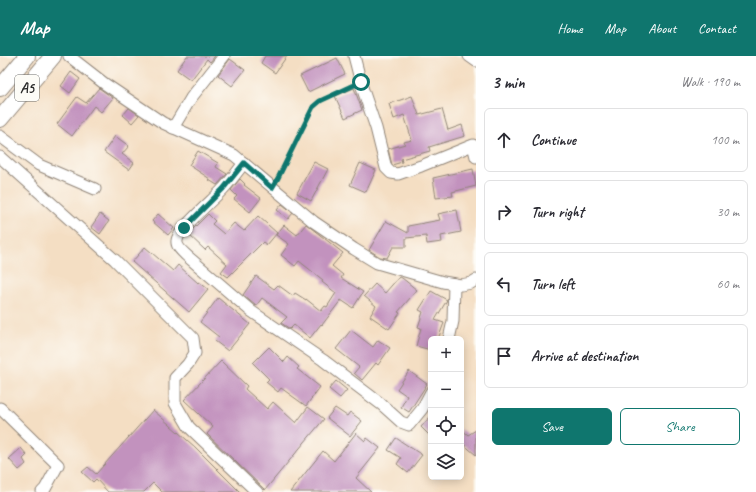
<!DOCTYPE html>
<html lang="en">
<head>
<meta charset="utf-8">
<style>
	body { margin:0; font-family:Caveat,sans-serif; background:#f7f7f7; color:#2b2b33 }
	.controls { position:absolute; right:12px; bottom:12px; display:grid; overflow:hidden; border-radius:6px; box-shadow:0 2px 10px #0003 }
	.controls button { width:36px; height:36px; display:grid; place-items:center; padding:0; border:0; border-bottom:1px solid #e1e1e2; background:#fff; color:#2b2b33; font:20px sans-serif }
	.stop { position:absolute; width:12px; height:12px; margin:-9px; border:3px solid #0f766e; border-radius:50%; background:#fff }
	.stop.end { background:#0f766e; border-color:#fff; box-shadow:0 1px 4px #0008 }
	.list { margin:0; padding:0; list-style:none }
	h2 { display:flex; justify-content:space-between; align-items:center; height:52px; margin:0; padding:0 16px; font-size:17px }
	h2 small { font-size:13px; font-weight:400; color:#7c7c81 }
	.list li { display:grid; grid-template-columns:26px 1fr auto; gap:12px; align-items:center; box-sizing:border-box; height:64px; margin:0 8px 8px; padding:0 8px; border:1px solid #e1e1e2; border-radius:6px }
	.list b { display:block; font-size:15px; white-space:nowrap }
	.list em { font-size:13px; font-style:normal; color:#7c7c81 }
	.actions { display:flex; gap:8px; padding:12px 16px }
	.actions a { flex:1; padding:9px 0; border:1px solid #0f766e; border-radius:6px; text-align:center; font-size:14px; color:#0f766e }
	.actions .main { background:#0f766e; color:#fff }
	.icon { flex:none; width:22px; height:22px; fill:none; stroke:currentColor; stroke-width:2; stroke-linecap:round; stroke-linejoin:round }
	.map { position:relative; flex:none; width:476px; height:436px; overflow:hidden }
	header { display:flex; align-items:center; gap:24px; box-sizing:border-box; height:56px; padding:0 20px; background:#0f766e; color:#fff }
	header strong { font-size:19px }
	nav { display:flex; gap:22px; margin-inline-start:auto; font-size:14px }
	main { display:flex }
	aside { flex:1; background:#fff }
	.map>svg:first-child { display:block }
</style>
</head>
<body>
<header>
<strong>Map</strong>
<nav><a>Home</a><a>Map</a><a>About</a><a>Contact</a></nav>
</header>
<main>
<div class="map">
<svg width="476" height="436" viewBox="0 0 476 436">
	<rect width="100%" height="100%" fill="#fdfcf7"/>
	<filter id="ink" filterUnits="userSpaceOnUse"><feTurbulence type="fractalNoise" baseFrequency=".025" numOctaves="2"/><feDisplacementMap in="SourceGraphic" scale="8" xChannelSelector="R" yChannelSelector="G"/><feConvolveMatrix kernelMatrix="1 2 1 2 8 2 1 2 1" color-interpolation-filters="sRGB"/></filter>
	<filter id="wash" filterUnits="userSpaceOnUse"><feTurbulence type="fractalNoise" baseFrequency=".012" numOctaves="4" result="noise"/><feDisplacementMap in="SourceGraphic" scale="16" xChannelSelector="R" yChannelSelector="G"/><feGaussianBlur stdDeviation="0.9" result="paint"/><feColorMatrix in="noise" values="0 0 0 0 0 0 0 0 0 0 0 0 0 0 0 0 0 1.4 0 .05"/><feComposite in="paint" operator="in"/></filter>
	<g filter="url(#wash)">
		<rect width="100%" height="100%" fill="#f4dec3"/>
		<g id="blocks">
			<g fill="#c292be">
				<polygon points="187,0 215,0 210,6 207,3 191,24 177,14"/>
				<polygon points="265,0 287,0 275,17 261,7"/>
				<polygon points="337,2 345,18 308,36 300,20"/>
				<polygon points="230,3 245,14 232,30 218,19"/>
				<polygon points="71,16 80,23 70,37 61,30"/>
				<polygon points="99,32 113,42 101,56 94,50 72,80 57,68 77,41 86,47"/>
				<polygon points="354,32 362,54 345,62 335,40"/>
				<polygon points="412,40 419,59 442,53 448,74 462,69 465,80 429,91 430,95 401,103 402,106 392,109 388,93 405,88 404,86 412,84 404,59 394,63 389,48"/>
				<polygon points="129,52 139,59 132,67 123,59"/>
				<polygon points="115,80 129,90 122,98 134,107 129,114 104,96"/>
				<polygon points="198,95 218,107 216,111 227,118 217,129 209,124 210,123 189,109"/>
				<polygon points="314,106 328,113 311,145 297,137"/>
				<polygon points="360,107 376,114 366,136 350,129"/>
				<polygon points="473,113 476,130 452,136 453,140 436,142 433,122"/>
				<polygon points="240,123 245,128 244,129 261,142 250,156 234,143 237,140 231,134"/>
				<polygon points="282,148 293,157 288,163 277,154"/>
				<polygon points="457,154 461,176 441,180 442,186 427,188 426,180 406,182 406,191 393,191 387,202 380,201 369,194 386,165 408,177 408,170 440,164 438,158"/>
				<polygon points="100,158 109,165 100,178 91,171"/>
				<polygon points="158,158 174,172 168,179 152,165"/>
				<polygon points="208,158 215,165 212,168 224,178 234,167 244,175 258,160 277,177 267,189 263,186 228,221 221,216 227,208 208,191 205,194 188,178"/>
				<polygon points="306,168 343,197 332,210 343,219 341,222 363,236 353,252 341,244 322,269 321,268 310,282 294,269 290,273 281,267 287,261 262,242 256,250 243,239 256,220 274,233 278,229 293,240 295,237 306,244 306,243 321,255 325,250 327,251 336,237 322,226 323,224 299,205 295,210 281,199 289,188 276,179 284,169 297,179"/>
				<polygon points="145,191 173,215 178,209 198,227 199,226 208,233 189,256 132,206"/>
				<polygon points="399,221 402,222 417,234 398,256 400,257 389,273 370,260 376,250 364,240 375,228 385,237"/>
				<polygon points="431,235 447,244 435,264 444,267 438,283 431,283 431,294 416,290 421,272 418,271 423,256 419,254"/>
				<polygon points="218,242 250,268 228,295 215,285 219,281 200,266"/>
				<polygon points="351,274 373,291 378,284 390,292 378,309 376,307 362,324 354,317 359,311 336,293"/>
				<polygon points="269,291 284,306 288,301 299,311 297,313 320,331 306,350 281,332 278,336 266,326 269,323 253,307"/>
				<polygon points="221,305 247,330 245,333 267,353 273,346 296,367 308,351 324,363 265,434 207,378 213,371 184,344"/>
				<polygon points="409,315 427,328 409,356 401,351 407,340 397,333"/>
				<polygon points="336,325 347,334 340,342 329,333"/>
				<polygon points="335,352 347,360 350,356 362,365 350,380 327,362"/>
				<polygon points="153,354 195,391 240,436 162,436 153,427 144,436 108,436 96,423 93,426 82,416 88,411 96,418"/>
				<polygon points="431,360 431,381 421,371"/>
				<polygon points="461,373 468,379 476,374 476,399 461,386"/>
				<polygon points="356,377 365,385 367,382 380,392 356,422 371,436 290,436 323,395 334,405"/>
				<polygon points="396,382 422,399 408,417 397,408 401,402 388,394"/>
				<polygon points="21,392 27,399 23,403 26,408 19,414 9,403"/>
			</g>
		</g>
	</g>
	<g filter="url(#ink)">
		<use href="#blocks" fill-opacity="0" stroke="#908477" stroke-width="1"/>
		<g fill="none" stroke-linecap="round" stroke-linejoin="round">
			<defs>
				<g id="minor">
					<polyline points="69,0 105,28 163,67 234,99 314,166 354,193 377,207 443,226 461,229 471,227 476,224"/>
					<polyline points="354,0 362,31 376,72 386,112 391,117 398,118 421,110 473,89 476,101"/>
					<polyline points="469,0 476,5"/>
					<polyline points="173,72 191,42 224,0"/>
					<polyline points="0,80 39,109 95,133"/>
					<polyline points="0,101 115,204 193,282 195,297 188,308 175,322 175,347 189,371 257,436"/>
					<path d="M244,107C237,116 230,126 222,134C213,144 177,174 177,185C176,191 184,197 187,200L251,255L323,304L381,348L401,366L409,369L422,353L431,336"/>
					<polyline points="449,283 453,265 454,228"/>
					<polyline points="0,352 58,409 45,433 42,436"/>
				</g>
				<g id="highway">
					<polyline points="0,32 27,0"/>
					<polyline points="0,63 53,0"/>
				</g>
			</defs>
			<use href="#minor" stroke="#908477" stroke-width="13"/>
			<use href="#highway" stroke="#908477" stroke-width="18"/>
			<polyline stroke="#908477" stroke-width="2" stroke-dasharray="1 3" stroke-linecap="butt" points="277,124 313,51 320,45 352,30"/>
			<use href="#minor" stroke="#fff" stroke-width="11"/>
			<use href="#highway" stroke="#fff" stroke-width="16"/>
		</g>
	</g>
	<g fill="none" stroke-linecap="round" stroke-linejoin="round" filter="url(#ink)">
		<polyline stroke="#0f766e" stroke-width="5" points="184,172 223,133 244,107 272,132 278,122 313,51 320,45 361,26"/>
	</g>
	<g text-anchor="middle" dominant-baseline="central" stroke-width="3.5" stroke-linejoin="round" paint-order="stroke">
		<rect fill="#fdfcf7" stroke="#6a6a68" stroke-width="1" x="15" y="19" width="24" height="26" rx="3"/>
		<g font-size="15" font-weight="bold" fill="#2b2b2b">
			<text x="27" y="32">A5</text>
		</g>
	</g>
</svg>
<div class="controls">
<button>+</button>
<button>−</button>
<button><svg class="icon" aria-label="locate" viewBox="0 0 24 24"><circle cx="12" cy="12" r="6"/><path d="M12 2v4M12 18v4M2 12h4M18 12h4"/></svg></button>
<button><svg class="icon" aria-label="layers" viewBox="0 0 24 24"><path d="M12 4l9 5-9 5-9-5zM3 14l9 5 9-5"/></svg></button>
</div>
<div class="stop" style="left:361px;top:26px"></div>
<div class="stop end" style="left:184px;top:172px"></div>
</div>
<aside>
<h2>3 min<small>Walk · 190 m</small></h2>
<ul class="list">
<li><svg class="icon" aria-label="ahead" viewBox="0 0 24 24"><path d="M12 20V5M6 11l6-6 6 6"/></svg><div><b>Continue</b></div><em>100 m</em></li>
<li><svg class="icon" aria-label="right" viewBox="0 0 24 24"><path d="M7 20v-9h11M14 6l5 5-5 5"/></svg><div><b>Turn right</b></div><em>30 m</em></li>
<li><svg class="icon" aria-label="left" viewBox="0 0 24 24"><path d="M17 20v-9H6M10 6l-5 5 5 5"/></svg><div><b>Turn left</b></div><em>60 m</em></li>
<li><svg class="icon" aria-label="arrive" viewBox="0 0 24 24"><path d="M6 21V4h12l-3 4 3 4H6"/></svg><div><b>Arrive at destination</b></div></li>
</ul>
<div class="actions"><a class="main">Save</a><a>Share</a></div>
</aside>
</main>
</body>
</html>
